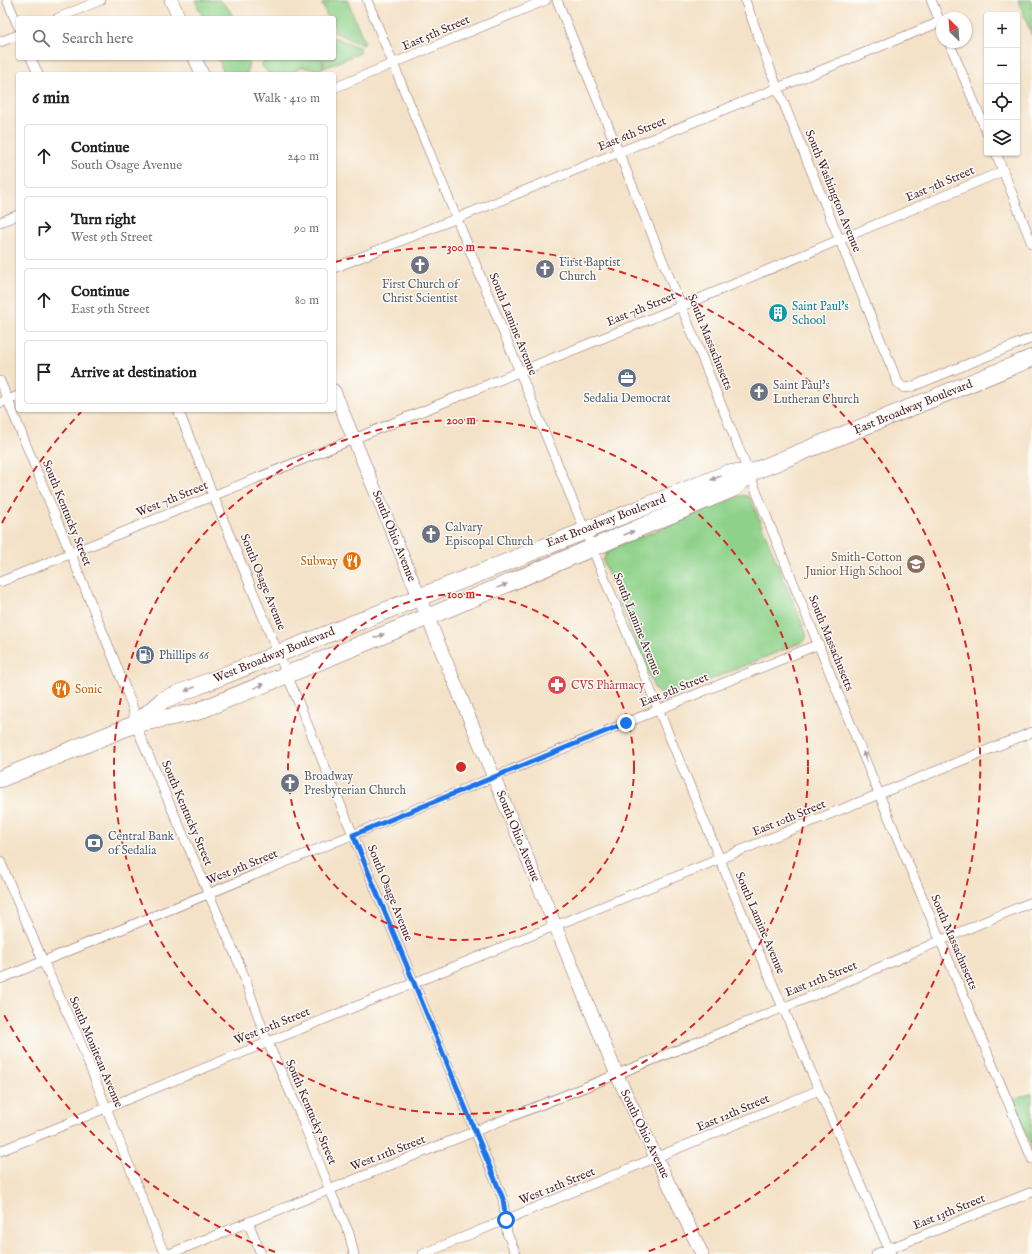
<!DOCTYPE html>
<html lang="en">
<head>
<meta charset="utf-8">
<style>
	body { margin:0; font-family:"IM FELL English",serif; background:#f6f6f6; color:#202124 }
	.controls { position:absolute; right:12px; top:12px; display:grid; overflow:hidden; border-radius:4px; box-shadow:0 1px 3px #0004 }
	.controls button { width:36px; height:36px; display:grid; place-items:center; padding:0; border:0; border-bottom:1px solid #e0e0e0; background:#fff; color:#202124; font:20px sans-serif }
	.compass { position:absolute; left:936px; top:12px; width:36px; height:36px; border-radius:50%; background:#fff; box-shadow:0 1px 3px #0004; rotate:335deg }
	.stop { position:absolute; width:12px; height:12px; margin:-9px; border:3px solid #1a73e8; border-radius:50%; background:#fff }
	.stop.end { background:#1a73e8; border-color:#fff; box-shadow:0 1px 4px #0008 }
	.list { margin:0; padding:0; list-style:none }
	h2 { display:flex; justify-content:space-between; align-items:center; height:52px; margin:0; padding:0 16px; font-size:17px }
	h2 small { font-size:13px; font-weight:400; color:#757577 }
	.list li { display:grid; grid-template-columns:26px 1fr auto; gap:12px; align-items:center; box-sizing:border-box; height:64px; margin:0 8px 8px; padding:0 8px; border:1px solid #e0e0e0; border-radius:4px }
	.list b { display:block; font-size:15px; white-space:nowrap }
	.list p { margin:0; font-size:13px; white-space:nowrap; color:#757577 }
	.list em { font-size:13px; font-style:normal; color:#757577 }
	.icon { flex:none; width:22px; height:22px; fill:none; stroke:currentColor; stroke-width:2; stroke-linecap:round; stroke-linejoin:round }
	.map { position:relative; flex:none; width:1032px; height:1254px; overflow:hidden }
	.search { position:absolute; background:#fff; box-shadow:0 1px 3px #0004; left:16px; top:16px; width:320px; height:44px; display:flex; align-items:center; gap:10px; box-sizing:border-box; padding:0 14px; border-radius:4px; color:#757577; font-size:15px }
	.panel { position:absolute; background:#fff; box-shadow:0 1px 3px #0004; left:16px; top:72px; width:320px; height:340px; border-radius:4px }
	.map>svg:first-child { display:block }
</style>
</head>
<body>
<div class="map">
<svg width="1032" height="1254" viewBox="0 0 1032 1254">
	<defs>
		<pattern id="park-dots" width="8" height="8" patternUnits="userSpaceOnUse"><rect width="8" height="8" fill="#8ed28a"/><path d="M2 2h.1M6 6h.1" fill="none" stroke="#7cb477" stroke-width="1.8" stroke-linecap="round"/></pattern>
	</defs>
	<rect width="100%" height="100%" fill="#fdfcf7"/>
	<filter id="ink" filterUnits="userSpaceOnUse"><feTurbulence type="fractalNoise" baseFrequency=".025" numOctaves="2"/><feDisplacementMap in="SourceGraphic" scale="8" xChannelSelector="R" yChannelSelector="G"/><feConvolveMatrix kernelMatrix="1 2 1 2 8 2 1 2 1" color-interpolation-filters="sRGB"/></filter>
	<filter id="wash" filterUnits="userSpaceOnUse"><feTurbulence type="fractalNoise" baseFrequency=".012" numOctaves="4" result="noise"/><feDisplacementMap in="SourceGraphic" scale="16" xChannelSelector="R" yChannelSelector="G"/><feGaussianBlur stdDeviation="0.9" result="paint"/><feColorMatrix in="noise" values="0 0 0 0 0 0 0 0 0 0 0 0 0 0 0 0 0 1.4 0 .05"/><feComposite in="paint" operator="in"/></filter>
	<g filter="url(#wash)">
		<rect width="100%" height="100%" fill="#f4e2c8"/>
		<g fill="#8ed28a" stroke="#6c785a">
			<polygon points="195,0 219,0 228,8 234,18 203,18"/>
			<polygon points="331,0 347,0 364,41 364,44 362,45 334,32 334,18 328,18 322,4"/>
			<polygon points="1018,0 1032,0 1032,36"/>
			<polygon points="334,37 360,48 361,51 360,53 324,68 324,58 334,58"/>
			<polygon points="218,58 249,58 247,74 224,74"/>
			<polygon points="275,58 322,58 323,68 317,70 303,67 296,70 294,74 269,74 262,66 262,63"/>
			<polygon points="743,495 749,497 752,502 806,633 806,639 802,642 666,698 655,690 603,561 606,554 613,548"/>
		</g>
		<polygon fill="url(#park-dots)" stroke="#6c785a" points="1032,1093 1032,1149 1014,1100"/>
	</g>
	<g filter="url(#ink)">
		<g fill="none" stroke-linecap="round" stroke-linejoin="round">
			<defs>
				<g id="street">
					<polyline points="7,0 18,26"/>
					<polyline points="367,0 749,930 891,1254"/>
					<polyline points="557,0 879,794 1032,1159"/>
					<polyline points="745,0 777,87 898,383 904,388 911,387 1032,338"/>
					<polyline points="931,0 942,26"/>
					<polyline points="58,18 101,0"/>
					<polyline points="0,42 18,35"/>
					<polyline points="949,42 987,133"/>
					<polyline points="31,58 38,74"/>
					<polyline points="334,88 546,0"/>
					<polyline points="996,153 1032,244"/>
					<polyline points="0,222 18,215"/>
					<polyline points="334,268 940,22"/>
					<polyline points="0,381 113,657 133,708 135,724 241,968 267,1041 300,1114 329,1188 349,1233 354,1254"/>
					<polyline points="0,403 18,396"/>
					<polyline points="178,410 503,1199 507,1233 516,1254"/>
					<polyline points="0,582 682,306 1003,171"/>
					<polyline points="0,861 43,961 77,1034 161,1246 167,1254"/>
					<polyline points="0,979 819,644"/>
					<polyline points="0,1151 1032,732"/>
					<polyline points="248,1222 261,1254"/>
					<path d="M169,1254C385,1167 602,1082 817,994C889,964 960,931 1032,902"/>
					<polyline points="423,1254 819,1090"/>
					<polyline points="876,1254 1032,1192"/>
				</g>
				<g id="secondary">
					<polyline points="171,0 179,18"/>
					<polyline points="195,58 202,74"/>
					<polyline points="334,391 617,1075 702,1254"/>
				</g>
				<g id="highway">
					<polyline points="137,723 163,700 178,694 729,473 750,473"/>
					<polyline points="0,779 135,724 196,712 447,609 734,488 750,473 1032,358"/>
				</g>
			</defs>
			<use href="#street" stroke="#866362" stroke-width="10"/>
			<use href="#secondary" stroke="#866362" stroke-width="14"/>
			<use href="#highway" stroke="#866362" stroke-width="18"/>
			<use href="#street" stroke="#fff" stroke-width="9"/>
			<use href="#secondary" stroke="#fff" stroke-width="13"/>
			<use href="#highway" stroke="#fff" stroke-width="17"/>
		</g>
		<defs><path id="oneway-solid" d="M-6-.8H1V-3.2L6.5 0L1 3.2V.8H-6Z"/></defs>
		<g fill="#ae9aa0">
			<use href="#oneway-solid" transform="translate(716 478) rotate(159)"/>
			<use href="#oneway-solid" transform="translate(629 533) rotate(-23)"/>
			<use href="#oneway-solid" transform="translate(502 586) rotate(-23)"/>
			<use href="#oneway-solid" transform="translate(379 636) rotate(-22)"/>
			<use href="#oneway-solid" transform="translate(259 686) rotate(-22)"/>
			<use href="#oneway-solid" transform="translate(190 689) rotate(158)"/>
			<use href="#oneway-solid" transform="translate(865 757) rotate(-112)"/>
		</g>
	</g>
	<g fill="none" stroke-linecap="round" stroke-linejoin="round" filter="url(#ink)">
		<polyline stroke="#1a73e8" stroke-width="5" points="506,1220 503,1199 353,835 626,723"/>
	</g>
	<g fill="none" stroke="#d62828" stroke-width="2" stroke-dasharray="7 5">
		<circle cx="461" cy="767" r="173"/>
		<circle cx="461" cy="767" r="347"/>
		<path d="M275 1252A520 520 0 0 1 2 1011M2 523A520 520 0 0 1 81 412M335 262A520 520 0 0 1 647 1252"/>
	</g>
	<defs>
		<symbol id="church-disc" viewBox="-11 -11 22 22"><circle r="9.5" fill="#6b7280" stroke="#fdfcf7"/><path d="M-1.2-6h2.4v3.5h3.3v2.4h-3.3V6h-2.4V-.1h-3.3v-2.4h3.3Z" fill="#fff"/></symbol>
		<symbol id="building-disc" viewBox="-11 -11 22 22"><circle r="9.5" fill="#0f9aa8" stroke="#fdfcf7"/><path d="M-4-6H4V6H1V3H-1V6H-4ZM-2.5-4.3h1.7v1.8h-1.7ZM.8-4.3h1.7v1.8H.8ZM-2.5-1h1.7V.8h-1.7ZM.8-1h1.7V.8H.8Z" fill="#fff"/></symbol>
		<symbol id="office-disc" viewBox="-11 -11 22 22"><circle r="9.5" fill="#5c6f8a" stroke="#fdfcf7"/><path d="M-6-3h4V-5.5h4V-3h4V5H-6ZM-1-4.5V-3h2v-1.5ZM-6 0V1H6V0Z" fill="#fff"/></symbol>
		<symbol id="restaurant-disc" viewBox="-11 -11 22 22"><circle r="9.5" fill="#e8710a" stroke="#fdfcf7"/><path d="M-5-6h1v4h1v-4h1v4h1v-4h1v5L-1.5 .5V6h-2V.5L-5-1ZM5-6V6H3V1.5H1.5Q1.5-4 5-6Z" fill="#fff"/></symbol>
		<symbol id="school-disc" viewBox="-11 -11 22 22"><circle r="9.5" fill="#8d6e63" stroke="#fdfcf7"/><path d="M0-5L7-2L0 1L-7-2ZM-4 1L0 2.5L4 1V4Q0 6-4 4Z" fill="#fff"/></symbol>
		<symbol id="fuel-disc" viewBox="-11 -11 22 22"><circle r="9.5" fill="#5c6f8a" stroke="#fdfcf7"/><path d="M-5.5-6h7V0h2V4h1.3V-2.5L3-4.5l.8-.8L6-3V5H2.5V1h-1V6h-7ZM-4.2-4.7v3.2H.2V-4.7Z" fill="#fff"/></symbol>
		<symbol id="pharmacy-disc" viewBox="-11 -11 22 22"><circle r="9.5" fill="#e0444e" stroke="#fdfcf7"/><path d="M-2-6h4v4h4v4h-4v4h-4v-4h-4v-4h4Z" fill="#fff"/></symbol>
		<symbol id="bank-disc" viewBox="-11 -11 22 22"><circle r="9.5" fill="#5c6f8a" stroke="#fdfcf7"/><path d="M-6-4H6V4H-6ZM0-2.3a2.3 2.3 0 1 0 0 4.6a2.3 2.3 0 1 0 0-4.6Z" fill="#fff"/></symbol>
	</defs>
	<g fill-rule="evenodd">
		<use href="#church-disc" x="409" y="254" width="22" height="22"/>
		<use href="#church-disc" x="534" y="258" width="22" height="22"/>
		<use href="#building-disc" x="767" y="302" width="22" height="22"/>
		<use href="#office-disc" x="616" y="367" width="22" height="22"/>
		<use href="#church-disc" x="748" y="381" width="22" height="22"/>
		<use href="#church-disc" x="420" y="523" width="22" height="22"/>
		<use href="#restaurant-disc" x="341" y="550" width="22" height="22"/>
		<use href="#school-disc" x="905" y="553" width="22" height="22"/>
		<use href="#fuel-disc" x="134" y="644" width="22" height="22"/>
		<use href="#pharmacy-disc" x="546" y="674" width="22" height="22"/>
		<use href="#restaurant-disc" x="50" y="678" width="22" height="22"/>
		<use href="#church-disc" x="279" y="772" width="22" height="22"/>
		<use href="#bank-disc" x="83" y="832" width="22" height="22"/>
	</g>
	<g text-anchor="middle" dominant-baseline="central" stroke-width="3" stroke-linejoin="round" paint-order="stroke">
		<g font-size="12" fill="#4a1f2b" stroke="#fdfcf7">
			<text transform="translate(436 33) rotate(-23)">East 5th Street</text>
			<text transform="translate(632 134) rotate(-22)">East 6th Street</text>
			<text transform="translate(940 184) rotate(-23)">East 7th Street</text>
			<text transform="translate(833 191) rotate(68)">South Washington Avenue</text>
			<text transform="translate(641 309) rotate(-22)">East 7th Street</text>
			<text transform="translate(513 324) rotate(68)">South Lamine Avenue</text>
			<text transform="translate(710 342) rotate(68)">South Massachusetts</text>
			<text transform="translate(913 407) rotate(-22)">East Broadway Boulevard</text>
			<text transform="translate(172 499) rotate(-22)">West 7th Street</text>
			<text transform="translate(67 513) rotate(68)">South Kentucky Street</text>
			<text transform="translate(606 521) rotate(-21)">East Broadway Boulevard</text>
			<text transform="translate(394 536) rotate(68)">South Ohio Avenue</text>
			<text transform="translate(263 582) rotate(68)">South Osage Avenue</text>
			<text transform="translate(637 624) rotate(68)">South Lamine Avenue</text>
			<text transform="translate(831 643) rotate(68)">South Massachusetts</text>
			<text transform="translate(274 655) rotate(-22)">West Broadway Boulevard</text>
			<text transform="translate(674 690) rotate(-22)">East 9th Street</text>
			<text transform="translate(187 813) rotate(67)">South Kentucky Street</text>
			<text transform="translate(789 818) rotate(-22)">East 10th Street</text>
			<text transform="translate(518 836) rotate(68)">South Ohio Avenue</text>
			<text transform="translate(242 867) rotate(-22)">West 9th Street</text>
			<text transform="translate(390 893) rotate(68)">South Osage Avenue</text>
			<text transform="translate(760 923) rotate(67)">South Lamine Avenue</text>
			<text transform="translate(954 942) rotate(67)">South Massachusetts</text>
			<text transform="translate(821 979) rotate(-22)">East 11th Street</text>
			<text transform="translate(272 1026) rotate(-22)">West 10th Street</text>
			<text transform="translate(96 1052) rotate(67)">South Moniteau Avenue</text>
			<text transform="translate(311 1112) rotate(67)">South Kentucky Street</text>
			<text transform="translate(733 1113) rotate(-23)">East 12th Street</text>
			<text transform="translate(645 1134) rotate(64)">South Ohio Avenue</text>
			<text transform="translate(388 1153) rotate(-21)">West 11th Street</text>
			<text transform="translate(557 1186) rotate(-22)">West 12th Street</text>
			<text transform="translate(949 1212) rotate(-22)">East 13th Street</text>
		</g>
		<g font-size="12" fill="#5b616d" stroke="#fdfcf7" text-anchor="start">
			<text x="559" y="262">First Baptist<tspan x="559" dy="14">Church</tspan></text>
			<text x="420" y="284" text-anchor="middle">First Church of<tspan x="420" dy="14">Christ Scientist</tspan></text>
			<text x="773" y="385">Saint Paul's<tspan x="773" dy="14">Lutheran Church</tspan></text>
			<text x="445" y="527">Calvary<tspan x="445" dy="14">Episcopal Church</tspan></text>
			<text x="304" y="776">Broadway<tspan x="304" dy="14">Presbyterian Church</tspan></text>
		</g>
		<g font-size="12" fill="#0d838f" stroke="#fdfcf7" text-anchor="start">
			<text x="792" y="306">Saint Paul's<tspan x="792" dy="14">School</tspan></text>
		</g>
		<g font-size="12" fill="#4e5e75" stroke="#fdfcf7" text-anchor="start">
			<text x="627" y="398" text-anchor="middle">Sedalia Democrat</text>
			<text x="159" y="655">Phillips 66</text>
			<text x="108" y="836">Central Bank<tspan x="108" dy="14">of Sedalia</tspan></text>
		</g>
		<g font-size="12" fill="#785e54" stroke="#fdfcf7" text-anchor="end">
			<text x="902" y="557">Smith-Cotton<tspan x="902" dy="14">Junior High School</tspan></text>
		</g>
		<g font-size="12" fill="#c56008" stroke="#fdfcf7" text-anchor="end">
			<text x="338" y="561">Subway</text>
			<text x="75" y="689" text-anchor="start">Sonic</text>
		</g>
		<g font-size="12" fill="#be3a42" stroke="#fdfcf7" text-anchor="start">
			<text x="571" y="685">CVS Pharmacy</text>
		</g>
	</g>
	<circle cx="461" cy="767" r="6" fill="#d62828" stroke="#fdfcf7" stroke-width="2"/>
	<g font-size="12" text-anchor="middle" font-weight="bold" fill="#d62828" stroke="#fdfcf7" stroke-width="3" stroke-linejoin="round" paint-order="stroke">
		<text x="461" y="251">300 m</text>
		<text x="461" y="424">200 m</text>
		<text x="461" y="598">100 m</text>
	</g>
</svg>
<div class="controls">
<button>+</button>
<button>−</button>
<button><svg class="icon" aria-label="locate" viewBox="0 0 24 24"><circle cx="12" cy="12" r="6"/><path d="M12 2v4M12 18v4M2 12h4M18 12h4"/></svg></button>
<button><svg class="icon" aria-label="layers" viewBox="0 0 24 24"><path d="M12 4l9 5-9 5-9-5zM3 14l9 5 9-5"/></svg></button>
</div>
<svg class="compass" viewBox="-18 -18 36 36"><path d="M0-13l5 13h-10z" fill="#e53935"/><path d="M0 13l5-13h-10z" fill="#757577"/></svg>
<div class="stop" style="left:506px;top:1220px"></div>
<div class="stop end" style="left:626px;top:723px"></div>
<div class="search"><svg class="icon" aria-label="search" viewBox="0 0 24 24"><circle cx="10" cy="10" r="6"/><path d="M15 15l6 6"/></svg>Search here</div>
<section class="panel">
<h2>6 min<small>Walk · 410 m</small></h2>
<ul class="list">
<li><svg class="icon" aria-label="ahead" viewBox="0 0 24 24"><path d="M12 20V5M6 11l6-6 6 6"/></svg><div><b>Continue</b><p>South Osage Avenue</p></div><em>240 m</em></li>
<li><svg class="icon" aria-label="right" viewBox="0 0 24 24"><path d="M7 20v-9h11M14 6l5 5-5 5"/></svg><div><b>Turn right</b><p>West 9th Street</p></div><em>90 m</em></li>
<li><svg class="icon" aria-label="ahead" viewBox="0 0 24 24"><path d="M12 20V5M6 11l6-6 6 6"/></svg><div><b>Continue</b><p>East 9th Street</p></div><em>80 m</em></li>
<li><svg class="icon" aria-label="arrive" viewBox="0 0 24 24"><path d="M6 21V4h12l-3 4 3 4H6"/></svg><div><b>Arrive at destination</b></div></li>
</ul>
</section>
</div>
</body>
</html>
